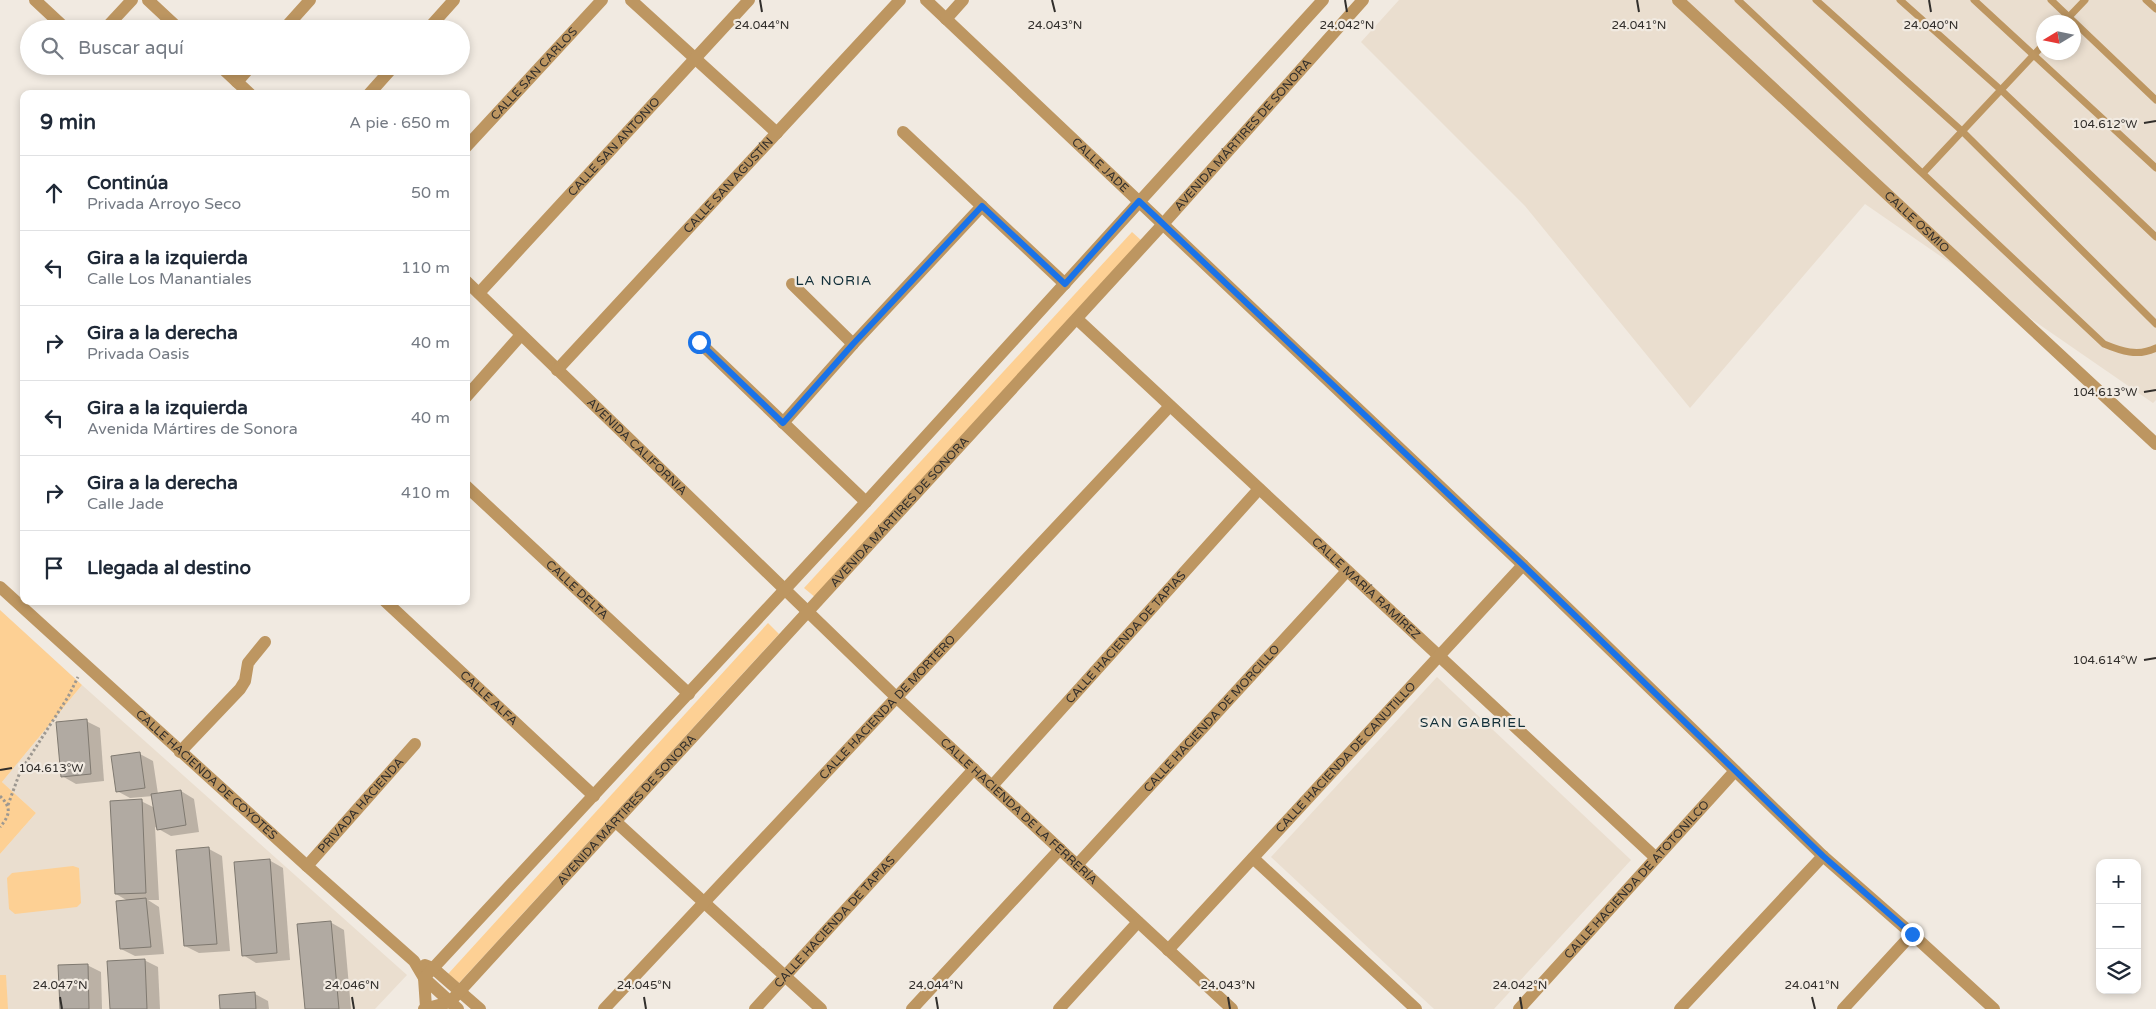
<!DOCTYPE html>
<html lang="es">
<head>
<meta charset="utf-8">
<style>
	body { margin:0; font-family:"Varela Round",sans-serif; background:#f2f2f3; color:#1f2937 }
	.controls { position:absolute; right:15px; bottom:15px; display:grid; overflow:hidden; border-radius:10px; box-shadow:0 2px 8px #0003 }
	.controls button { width:45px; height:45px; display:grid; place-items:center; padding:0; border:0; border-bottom:1px solid #e0e1e3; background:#fff; color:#1f2937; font:25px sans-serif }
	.compass { position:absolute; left:2036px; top:15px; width:45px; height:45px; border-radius:50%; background:#fff; box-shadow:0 2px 8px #0003; rotate:260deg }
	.stop { position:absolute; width:15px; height:15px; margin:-11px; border:4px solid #1a73e8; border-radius:50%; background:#fff }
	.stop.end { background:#1a73e8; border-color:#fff; box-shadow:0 1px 5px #0008 }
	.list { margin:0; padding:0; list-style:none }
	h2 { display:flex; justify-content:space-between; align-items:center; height:65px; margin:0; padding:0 20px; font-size:21px }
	h2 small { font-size:16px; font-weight:400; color:#747a83 }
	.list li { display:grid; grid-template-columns:32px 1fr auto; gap:15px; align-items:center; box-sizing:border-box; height:75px; padding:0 20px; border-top:1px solid #e0e1e3 }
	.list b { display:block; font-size:19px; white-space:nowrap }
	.list p { margin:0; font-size:16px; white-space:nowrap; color:#747a83 }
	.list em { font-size:16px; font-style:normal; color:#747a83 }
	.icon { flex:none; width:28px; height:28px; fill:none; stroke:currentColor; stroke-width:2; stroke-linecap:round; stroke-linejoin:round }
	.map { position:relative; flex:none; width:2156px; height:1009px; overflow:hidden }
	.search { position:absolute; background:#fff; box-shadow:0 2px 8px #0003; left:20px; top:20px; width:450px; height:55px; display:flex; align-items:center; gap:12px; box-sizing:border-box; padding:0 18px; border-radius:28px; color:#747a83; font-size:19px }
	.panel { position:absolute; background:#fff; box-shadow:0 2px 8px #0003; left:20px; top:90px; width:450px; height:515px; border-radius:10px }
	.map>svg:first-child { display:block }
</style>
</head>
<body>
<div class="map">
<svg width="2156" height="1009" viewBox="0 0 2156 1009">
	<rect width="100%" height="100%" fill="#f1eae1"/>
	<g fill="#eadecf" fill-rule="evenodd">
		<path d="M1399,0H2156V400L2153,403L1865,204L1690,408L1525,206L1361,42ZM2044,22H2074V52H2044Z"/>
		<polygon points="1437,677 1631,860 1494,1009 1434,1009 1271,857"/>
		<polygon points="82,685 407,975 375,1009 0,1009 0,854 36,813 2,782"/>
	</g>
	<g fill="#fdd094">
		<polygon points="1132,232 1142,241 816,598 804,588"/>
		<polygon points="0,610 82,685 2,782 36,813 0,854"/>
		<polygon points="768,623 779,634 459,983 448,974"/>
		<polygon points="73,866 79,868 81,903 77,907 15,914 9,909 7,878 12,873"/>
		<polygon points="0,975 6,975 8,1009 0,1009"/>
	</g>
	<g fill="#0003">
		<polygon points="86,721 100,728 104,781 76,784 62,776"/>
		<polygon points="140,754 153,761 158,794 181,791 194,799 199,832 171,836 155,827 159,900 148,900 159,907 164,954 135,956 121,949 128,901 116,894 141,801 155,808 153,796 130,798 117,791"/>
		<polygon points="209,849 222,856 230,951 199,953 185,946"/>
		<polygon points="269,860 283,868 290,960 256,963 243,955"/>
		<polygon points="330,922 344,930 351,1009 306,1009"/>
		<polygon points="144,960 158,967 160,1009 111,1009"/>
		<polygon points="87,965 101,972 102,1009 61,1009"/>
		<polygon points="255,994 268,1001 269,1009 221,1009"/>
	</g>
	<g fill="#b1aaa2" stroke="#7f7970">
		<polygon points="87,719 91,774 61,777 56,722"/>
		<polygon points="140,752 145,788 116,792 111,756"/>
		<polygon points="181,790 186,825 157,830 151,794"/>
		<polygon points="142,799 146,893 115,894 110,801"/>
		<polygon points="209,847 217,944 184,946 176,850"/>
		<polygon points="270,859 277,953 242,956 234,862"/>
		<polygon points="146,898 151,947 120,949 116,901"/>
		<polygon points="331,921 339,1009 305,1009 297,924"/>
		<polygon points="145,959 147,1009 110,1009 107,961"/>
		<polygon points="88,964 89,1009 60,1009 58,965"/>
		<polygon points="255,992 256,1009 220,1009 219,995"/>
	</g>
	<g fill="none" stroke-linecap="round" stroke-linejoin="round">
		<g stroke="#9d9891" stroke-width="3" stroke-dasharray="2.5 2.5" stroke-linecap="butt">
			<path d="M0,796C12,808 10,815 0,827"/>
			<polyline points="8,805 20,772 68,697 78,677"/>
		</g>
		<g stroke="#bd9661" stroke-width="7">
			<path d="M1738,0L2104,344C2121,351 2138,357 2156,348"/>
			<polyline points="1816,0 1962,131 2156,324"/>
			<polyline points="1900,0 2001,90 2156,237"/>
			<polyline points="1974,0 2156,168"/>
			<polyline points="2051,0 2156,100"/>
			<polyline points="2146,0 2156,9"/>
			<polyline points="2064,22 2085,0"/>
			<polyline points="1923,173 2044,44"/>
		</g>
		<g stroke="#bd9661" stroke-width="12">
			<polyline points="35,0 66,29"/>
			<polyline points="148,0 179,29"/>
			<polyline points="631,0 777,133"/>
			<path id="s1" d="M926,0L1523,565L1823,856L1912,934L1994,1009"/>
			<path id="s2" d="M1678,0L2156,444"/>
			<polyline points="946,19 963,0"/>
			<polyline points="105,29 132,0"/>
			<polyline points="284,29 310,0"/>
			<polyline points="428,29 454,0"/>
			<polyline points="220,66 250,94"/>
			<polyline points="237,82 251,66"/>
			<polyline points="369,94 394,66"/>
			<polyline points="903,132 1065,284"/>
			<path id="s3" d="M466,147L602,0"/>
			<path id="s4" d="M466,281L897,698L1232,1009"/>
			<polyline points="792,284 853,344"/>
			<path id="s5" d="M479,293L749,0"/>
			<path id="s6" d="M1077,319L1656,858"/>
			<polyline points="699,342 866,502"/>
			<path id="s7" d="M557,370L900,0"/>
			<polyline points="466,397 521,335"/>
			<polyline points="783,423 853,344 982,206"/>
			<path id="s8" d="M466,486L689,694"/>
			<path id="s9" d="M0,587L307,866L414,961L424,978L458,1009"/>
			<path id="s10" d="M385,601L594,796"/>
			<polyline points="180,752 240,689 245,681 248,663 265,642"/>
			<path id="s11" d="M992,786L1259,489"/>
			<polyline points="616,822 821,1009"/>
			<polyline points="1253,858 1416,1009"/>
			<path id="s12" d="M1077,865L1347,571"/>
			<path id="s13" d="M307,866L415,744"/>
			<path id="s14" d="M1168,950L1523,565"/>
			<polyline points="425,965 433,968 480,1009"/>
			<polyline points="426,1007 424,978 866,502 1323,0"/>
			<path id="s15" d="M424,1009L450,1002L460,991L1164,223L1363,0"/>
			<path id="s16" d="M604,1009L1170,406"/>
			<path id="s17" d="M755,1009L974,769"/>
			<polyline points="912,1009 1060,849"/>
			<polyline points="1059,1009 1138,922"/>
			<path id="s18" d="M1519,1009L1735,771"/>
			<polyline points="1680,1009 1823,856"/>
			<polyline points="1843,1009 1912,934"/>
		</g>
	</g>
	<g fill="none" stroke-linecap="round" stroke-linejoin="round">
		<polyline stroke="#1a73e8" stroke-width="6" points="699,342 783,423 853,344 982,206 1065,284 1139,201 1523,565 1823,856 1912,934"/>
	</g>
	<path fill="none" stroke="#312e2b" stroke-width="2" d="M760,0L762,12M1052,0L1055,12M1345,0L1347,12M1637,0L1639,12M1929,0L1931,12M2144,123L2156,121M2144,392L2156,390M2144,660L2156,658M0,770L12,768M60,997L62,1009M352,997L354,1009M644,997L646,1009M936,997L938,1009M1228,997L1230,1009M1520,997L1522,1009M1812,997L1815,1009"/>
	<g text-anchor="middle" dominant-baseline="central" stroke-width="4.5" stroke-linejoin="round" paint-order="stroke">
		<g font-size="12" fill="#312e2b" stroke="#f1eae1">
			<text stroke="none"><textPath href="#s3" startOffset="100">CALLE SAN CARLOS</textPath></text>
			<text stroke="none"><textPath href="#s15" startOffset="1202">AVENIDA MÁRTIRES DE SONORA</textPath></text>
			<text stroke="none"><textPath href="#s5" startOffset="199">CALLE SAN ANTONIO</textPath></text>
			<text stroke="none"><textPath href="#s1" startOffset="240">CALLE JADE</textPath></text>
			<text stroke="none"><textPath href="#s7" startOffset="252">CALLE SAN AGUSTÍN</textPath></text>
			<text stroke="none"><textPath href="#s2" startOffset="326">CALLE OSMIO</textPath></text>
			<text stroke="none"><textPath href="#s4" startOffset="238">AVENIDA CALIFORNIA</textPath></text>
			<text stroke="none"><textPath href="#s15" startOffset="692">AVENIDA MÁRTIRES DE SONORA</textPath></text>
			<text stroke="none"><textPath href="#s6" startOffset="395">CALLE MARÍA RAMÍREZ</textPath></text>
			<text stroke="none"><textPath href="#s8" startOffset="152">CALLE DELTA</textPath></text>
			<text stroke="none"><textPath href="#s11" startOffset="200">CALLE HACIENDA DE TAPIAS</textPath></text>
			<text stroke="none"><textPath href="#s10" startOffset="142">CALLE ALFA</textPath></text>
			<text stroke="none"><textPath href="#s16" startOffset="414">CALLE HACIENDA DE MORTERO</textPath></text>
			<text stroke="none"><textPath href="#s12" startOffset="199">CALLE HACIENDA DE MORCILLO</textPath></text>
			<text stroke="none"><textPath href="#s14" startOffset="262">CALLE HACIENDA DE CANUTILLO</textPath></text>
			<text stroke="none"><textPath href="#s9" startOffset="279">CALLE HACIENDA DE COYOTES</textPath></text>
			<text stroke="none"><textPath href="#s13" startOffset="81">PRIVADA HACIENDA</textPath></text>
			<text stroke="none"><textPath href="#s15" startOffset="288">AVENIDA MÁRTIRES DE SONORA</textPath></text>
			<text stroke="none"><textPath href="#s4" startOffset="766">CALLE HACIENDA DE LA FERRERÍA</textPath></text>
			<text stroke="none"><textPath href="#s18" startOffset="175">CALLE HACIENDA DE ATOTONILCO</textPath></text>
			<text stroke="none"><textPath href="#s17" startOffset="118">CALLE HACIENDA DE TAPIAS</textPath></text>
		</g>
		<g font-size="14" letter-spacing="1" fill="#102e38" stroke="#f1eae1">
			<text x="834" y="280">LA NORIA</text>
			<text x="1473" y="722">SAN GABRIEL</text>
		</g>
	</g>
	<g font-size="12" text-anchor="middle" fill="#312e2b" stroke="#f1eae1" stroke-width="4.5" stroke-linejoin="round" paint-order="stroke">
		<text x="1931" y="29">24.040°N</text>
		<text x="762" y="29">24.044°N</text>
		<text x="1055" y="29">24.043°N</text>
		<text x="1347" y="29">24.042°N</text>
		<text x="1639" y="29">24.041°N</text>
		<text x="2105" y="128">104.612°W</text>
		<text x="2105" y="396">104.613°W</text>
		<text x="2105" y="664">104.614°W</text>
		<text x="51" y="772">104.613°W</text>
		<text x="60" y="989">24.047°N</text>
		<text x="352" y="989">24.046°N</text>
		<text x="644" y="989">24.045°N</text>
		<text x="936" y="989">24.044°N</text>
		<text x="1228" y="989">24.043°N</text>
		<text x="1520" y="989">24.042°N</text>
		<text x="1812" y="989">24.041°N</text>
	</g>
</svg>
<div class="controls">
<button>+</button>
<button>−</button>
<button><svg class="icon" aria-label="layers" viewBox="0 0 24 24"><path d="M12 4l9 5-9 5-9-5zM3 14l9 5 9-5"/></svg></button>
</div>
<svg class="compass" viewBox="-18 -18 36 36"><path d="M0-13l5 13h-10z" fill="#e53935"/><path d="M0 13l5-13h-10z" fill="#747a83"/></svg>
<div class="stop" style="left:699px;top:342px"></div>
<div class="stop end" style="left:1912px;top:934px"></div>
<div class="search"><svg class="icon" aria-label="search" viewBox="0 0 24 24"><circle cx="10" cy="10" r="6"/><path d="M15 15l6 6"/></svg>Buscar aquí</div>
<section class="panel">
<h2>9 min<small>A pie · 650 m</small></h2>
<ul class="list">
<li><svg class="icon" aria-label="ahead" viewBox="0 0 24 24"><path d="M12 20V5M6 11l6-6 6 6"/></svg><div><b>Continúa</b><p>Privada Arroyo Seco</p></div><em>50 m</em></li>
<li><svg class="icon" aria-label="left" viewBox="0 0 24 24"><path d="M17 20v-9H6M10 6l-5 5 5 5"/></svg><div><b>Gira a la izquierda</b><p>Calle Los Manantiales</p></div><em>110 m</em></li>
<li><svg class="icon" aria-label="right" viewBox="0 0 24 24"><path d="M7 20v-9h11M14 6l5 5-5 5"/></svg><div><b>Gira a la derecha</b><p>Privada Oasis</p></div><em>40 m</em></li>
<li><svg class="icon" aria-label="left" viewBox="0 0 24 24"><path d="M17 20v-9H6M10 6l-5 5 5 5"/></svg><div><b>Gira a la izquierda</b><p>Avenida Mártires de Sonora</p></div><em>40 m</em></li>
<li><svg class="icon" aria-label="right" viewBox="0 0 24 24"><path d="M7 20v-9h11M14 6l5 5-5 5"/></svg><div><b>Gira a la derecha</b><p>Calle Jade</p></div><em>410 m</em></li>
<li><svg class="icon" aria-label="arrive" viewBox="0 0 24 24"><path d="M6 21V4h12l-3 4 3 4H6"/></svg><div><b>Llegada al destino</b></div></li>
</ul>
</section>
</div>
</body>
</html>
